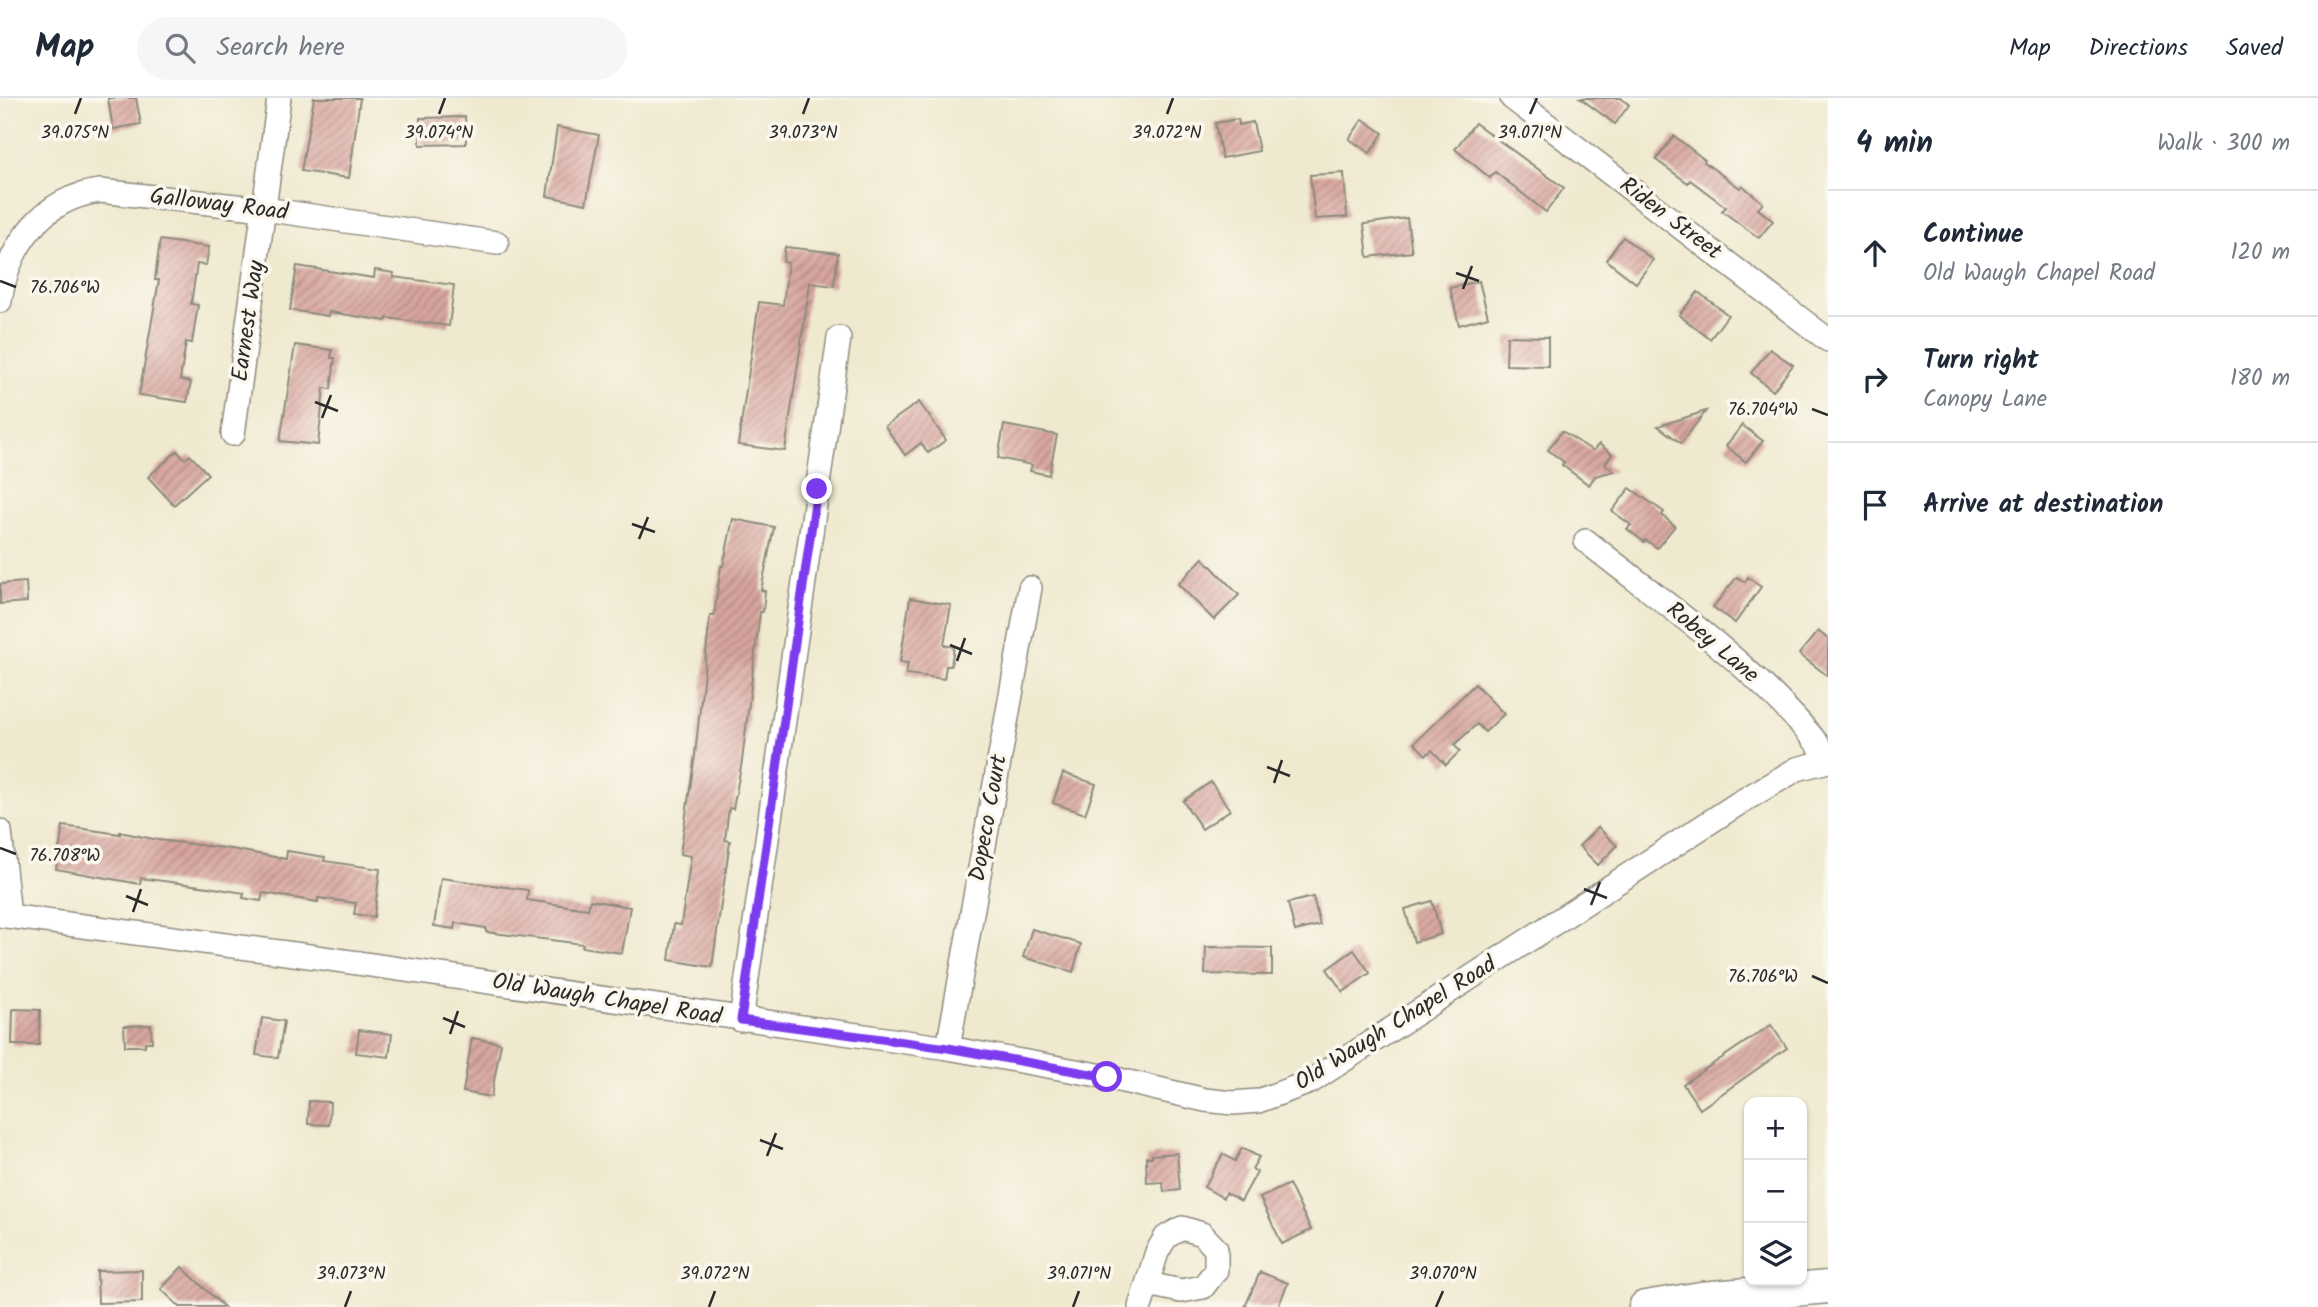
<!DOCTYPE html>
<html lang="en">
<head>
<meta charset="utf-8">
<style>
	body { margin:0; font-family:Kalam,sans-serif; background:#f6f6f7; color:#1f2937 }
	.controls { position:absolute; right:21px; bottom:21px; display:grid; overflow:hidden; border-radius:14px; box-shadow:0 2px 5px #0004 }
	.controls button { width:63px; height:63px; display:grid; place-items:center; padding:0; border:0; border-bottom:2px solid #e0e1e3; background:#fff; color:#1f2937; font:35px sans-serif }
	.stop { position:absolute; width:21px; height:21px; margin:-16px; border:5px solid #7c3aed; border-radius:50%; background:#fff }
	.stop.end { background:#7c3aed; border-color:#fff; box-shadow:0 2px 7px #0008 }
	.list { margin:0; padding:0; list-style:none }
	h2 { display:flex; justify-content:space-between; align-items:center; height:91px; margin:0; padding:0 28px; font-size:30px }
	h2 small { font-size:23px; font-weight:400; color:#747a83 }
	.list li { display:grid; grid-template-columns:46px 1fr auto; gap:21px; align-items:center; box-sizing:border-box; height:126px; padding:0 28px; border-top:2px solid #e0e1e3 }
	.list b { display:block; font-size:26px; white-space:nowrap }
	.list p { margin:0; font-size:23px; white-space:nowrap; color:#747a83 }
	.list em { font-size:23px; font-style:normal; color:#747a83 }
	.icon { flex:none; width:38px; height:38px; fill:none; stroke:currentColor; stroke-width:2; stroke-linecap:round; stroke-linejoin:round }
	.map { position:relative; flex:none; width:1828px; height:1209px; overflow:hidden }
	header { display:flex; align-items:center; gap:42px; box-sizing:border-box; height:98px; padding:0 35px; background:#fff; border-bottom:2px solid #e0e1e3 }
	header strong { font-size:33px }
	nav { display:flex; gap:38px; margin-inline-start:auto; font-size:24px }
	.search { width:490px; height:63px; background:#f6f6f7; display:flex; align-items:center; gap:18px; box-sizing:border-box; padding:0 24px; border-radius:38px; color:#747a83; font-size:26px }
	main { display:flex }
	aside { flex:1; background:#fff }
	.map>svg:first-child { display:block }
</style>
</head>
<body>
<header>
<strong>Map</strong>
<div class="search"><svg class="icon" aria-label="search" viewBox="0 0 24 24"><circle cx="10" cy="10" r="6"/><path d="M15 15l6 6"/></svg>Search here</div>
<nav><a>Map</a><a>Directions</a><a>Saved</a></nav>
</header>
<main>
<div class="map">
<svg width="1828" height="1209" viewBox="0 0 1828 1209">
	<defs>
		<pattern id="building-hatch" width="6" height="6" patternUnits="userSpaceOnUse" patternTransform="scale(1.75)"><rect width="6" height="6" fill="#d8a59f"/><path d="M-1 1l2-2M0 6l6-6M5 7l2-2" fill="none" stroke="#af8782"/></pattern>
	</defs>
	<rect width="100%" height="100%" fill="#fbf7ec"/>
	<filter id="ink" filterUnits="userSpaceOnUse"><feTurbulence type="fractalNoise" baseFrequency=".0143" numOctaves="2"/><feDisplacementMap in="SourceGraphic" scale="14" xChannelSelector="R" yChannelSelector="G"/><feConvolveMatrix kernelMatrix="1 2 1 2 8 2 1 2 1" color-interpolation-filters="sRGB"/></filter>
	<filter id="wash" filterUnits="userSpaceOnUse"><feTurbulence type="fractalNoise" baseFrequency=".00686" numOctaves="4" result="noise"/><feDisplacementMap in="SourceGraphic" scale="28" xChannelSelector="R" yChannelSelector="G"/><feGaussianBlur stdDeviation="1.57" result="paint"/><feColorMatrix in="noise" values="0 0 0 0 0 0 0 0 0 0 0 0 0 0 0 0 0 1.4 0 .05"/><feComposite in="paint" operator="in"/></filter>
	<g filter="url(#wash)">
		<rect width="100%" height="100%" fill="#efe9cf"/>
		<g id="blocks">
			<g fill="url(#building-hatch)">
				<polygon points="108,0 136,0 141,26 113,31"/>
				<polygon points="314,0 360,0 349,80 301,73"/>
				<polygon points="1580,0 1621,0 1629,7 1615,26"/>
				<polygon points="465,19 466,46 420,47 420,20"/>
				<polygon points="1238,21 1239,27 1253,24 1259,53 1222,60 1215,25"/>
				<polygon points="1363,21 1383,35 1370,55 1349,41"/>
				<polygon points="1475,25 1564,90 1546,114 1495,74 1490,80 1455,51"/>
				<polygon points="557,29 599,37 586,106 547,98"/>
				<polygon points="1674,38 1705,62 1704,64 1740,90 1742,87 1763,105 1758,111 1773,123 1759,140 1722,113 1726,109 1690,82 1688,85 1656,62"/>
				<polygon points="1344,75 1347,119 1315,121 1310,77"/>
				<polygon points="1407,120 1412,154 1368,159 1364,126"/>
				<polygon points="1623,139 1653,162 1636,185 1606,162"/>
				<polygon points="160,142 209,149 206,167 197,166 191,206 198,207 192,245 186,244 180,282 191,284 187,304 139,297 159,182 155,182"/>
				<polygon points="785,149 838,155 834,188 810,185 785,353 738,347 759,204 783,207 788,165 783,164"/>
				<polygon points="297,168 374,180 375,172 394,175 393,179 454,187 449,228 387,220 386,223 329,214 328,218 290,212"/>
				<polygon points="1479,183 1488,219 1459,227 1450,190"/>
				<polygon points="1698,194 1728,217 1710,241 1679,217"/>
				<polygon points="1507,238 1548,239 1548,268 1506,267"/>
				<polygon points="295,247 332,252 331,260 335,260 331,291 324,290 318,347 280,343"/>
				<polygon points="1770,251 1793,267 1773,293 1751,275"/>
				<polygon points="919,304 946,342 928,355 921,345 905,357 885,328"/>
				<polygon points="1706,313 1681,345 1658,328"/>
				<polygon points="1004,327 1057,337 1049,377 1030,373 1032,367 998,360"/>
				<polygon points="1742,327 1763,343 1746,364 1726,348"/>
				<polygon points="1562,333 1593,353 1599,346 1612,356 1605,366 1614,373 1595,378 1589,387 1562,367 1564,364 1548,352"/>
				<polygon points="177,353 185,361 190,357 208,376 174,407 148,379"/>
				<polygon points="1630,390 1664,414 1662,417 1675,428 1657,450 1646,442 1644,444 1627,431 1631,427 1612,413"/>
				<polygon points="733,421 774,429 761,492 765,493 763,514 760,514 742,663 733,711 729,710 725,742 730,743 712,869 669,862 674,826 681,827 691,758 680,756 695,657 710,518 714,518 721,468 723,468"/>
				<polygon points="1203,460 1239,497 1214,522 1178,486"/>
				<polygon points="1737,479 1745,484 1748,479 1761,489 1735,525 1713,509"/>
				<polygon points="26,484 27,504 0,506 0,486"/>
				<polygon points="910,500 951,507 944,547 954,549 951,568 946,568 944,581 906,576 908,565 900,564"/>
				<polygon points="1818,533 1828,541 1828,578 1799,556"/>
				<polygon points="1475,586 1504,616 1485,634 1477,626 1454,647 1460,653 1446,667 1432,652 1426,657 1414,645"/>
				<polygon points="1063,675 1096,686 1085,716 1053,705"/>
				<polygon points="1211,684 1230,712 1202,731 1183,703"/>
				<polygon points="63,728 120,736 120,734 158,742 231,751 286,761 287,753 325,759 324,763 380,771 374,819 354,816 356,805 318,800 318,804 263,795 261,803 243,800 244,795 208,789 141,780 140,786 56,771"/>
				<polygon points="1598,729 1617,748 1598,767 1579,748"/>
				<polygon points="441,780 528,792 527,802 588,811 590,802 630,809 622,855 582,849 583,846 486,834 486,830 455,825 455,831 434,828"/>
				<polygon points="1313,799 1320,827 1295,833 1288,805"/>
				<polygon points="1432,803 1441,836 1414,844 1405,811"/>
				<polygon points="1032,831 1081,846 1073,874 1023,859"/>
				<polygon points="1206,849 1272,850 1272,877 1205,876"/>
				<polygon points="1354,852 1370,875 1343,894 1327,871"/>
				<polygon points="13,911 40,912 39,947 12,947"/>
				<polygon points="262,920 284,923 278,960 256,957"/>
				<polygon points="151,927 152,944 145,944 145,948 125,948 124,928"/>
				<polygon points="1771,927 1787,950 1700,1011 1683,986"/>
				<polygon points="359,932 392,936 389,959 356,955"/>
				<polygon points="472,940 501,945 491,999 463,994"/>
				<polygon points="309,1003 330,1004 329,1027 308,1026"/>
				<polygon points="1242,1050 1259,1059 1252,1071 1257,1074 1241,1103 1226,1095 1223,1100 1204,1089 1223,1056 1235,1063"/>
				<polygon points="1177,1055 1180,1092 1164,1094 1163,1084 1147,1085 1146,1059 1152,1059 1152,1057"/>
				<polygon points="1289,1086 1311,1132 1282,1146 1260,1100"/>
				<polygon points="182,1169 224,1209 180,1209 161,1191"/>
				<polygon points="142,1172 142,1204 98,1205 97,1173"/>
				<polygon points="1260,1174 1288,1185 1278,1209 1245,1209"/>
			</g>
		</g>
	</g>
	<g filter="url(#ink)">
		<use href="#blocks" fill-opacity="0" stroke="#8d8a7d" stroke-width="2"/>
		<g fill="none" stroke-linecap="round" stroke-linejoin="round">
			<defs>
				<g id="street">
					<polyline points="1512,0 1828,242"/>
					<path d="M0,203C8,148 42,100 100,93L264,111L497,145"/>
					<polyline points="233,336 279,0"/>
					<path d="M1586,443C1670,510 1762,572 1828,659"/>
					<polyline points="0,733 9,818"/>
					<polyline points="0,817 309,858 948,950 1098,977 1205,1002 1233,1005 1258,1003 1310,984 1739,705 1797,671 1828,663"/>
					<polyline points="741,922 839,240"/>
					<polyline points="948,950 1030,490"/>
					<polyline points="1140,1209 1157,1154 1166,1139 1182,1130 1202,1136 1216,1151 1216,1172 1203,1189 1181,1193 1148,1186"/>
				</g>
				<polyline id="secondary" points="1645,1209 1701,1200 1828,1189"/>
			</defs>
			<use href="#street" stroke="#8d8a7d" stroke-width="26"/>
			<use href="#secondary" stroke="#8d8a7d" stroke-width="35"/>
			<use href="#street" stroke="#fff" stroke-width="23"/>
			<use href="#secondary" stroke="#fff" stroke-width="32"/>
		</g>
	</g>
	<g fill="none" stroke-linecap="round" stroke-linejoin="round" filter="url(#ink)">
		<polyline stroke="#7c3aed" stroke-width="9" points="817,391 741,922 948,950 1107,979"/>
	</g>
	<path fill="none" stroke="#2b2b2b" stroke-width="2.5" d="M75,16L81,0M439,16L445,0M803,16L809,0M1167,16L1173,0M1530,16L1537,0M1456,175L1479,183M0,183L16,189M1463,191L1472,168M315,304L338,313M1812,311L1828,317M322,320L331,297M632,426L655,434M639,441L648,419M950,547L972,556M957,563L965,540M1267,669L1290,678M1274,685L1282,662M0,750L16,756M1584,791L1607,800M126,798L148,807M1591,807L1600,784M133,814L141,791M1812,878L1828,885M443,920L465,929M450,936L458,913M760,1042L783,1051M767,1058L776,1035M345,1209L351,1193M709,1209L715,1193M1073,1209L1079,1193M1436,1209L1443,1193"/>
	<g text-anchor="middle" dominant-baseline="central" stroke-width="7" stroke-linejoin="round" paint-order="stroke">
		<g font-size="23" fill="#2b2b2b" stroke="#fbf7ec">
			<text transform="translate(219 107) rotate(7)">Galloway Road</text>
			<text transform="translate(1670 121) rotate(37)">Riden Street</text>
			<text transform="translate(249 223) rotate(-82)">Earnest Way</text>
			<text transform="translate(1712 545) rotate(40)">Robey Lane</text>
			<text transform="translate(989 720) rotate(-80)">Dopeco Court</text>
			<text transform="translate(607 902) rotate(9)">Old Waugh Chapel Road</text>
			<text transform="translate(1396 926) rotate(-32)">Old Waugh Chapel Road</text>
		</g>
	</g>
	<g font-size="18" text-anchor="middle" fill="#2b2b2b" stroke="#fbf7ec" stroke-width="7" stroke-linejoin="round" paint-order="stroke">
		<text x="439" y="40">39.074°N</text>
		<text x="75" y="40">39.075°N</text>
		<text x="803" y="40">39.073°N</text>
		<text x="1167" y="40">39.072°N</text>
		<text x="1530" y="40">39.071°N</text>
		<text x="65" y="195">76.706°W</text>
		<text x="1763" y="317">76.704°W</text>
		<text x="65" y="763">76.708°W</text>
		<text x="1763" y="884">76.706°W</text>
		<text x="351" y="1181">39.073°N</text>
		<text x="715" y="1181">39.072°N</text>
		<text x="1079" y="1181">39.071°N</text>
		<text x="1443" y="1181">39.070°N</text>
	</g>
</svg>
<div class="controls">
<button>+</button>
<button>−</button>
<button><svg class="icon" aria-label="layers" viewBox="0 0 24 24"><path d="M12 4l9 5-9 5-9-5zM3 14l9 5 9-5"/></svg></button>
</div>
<div class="stop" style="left:1107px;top:979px"></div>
<div class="stop end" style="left:817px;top:391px"></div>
</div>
<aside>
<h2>4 min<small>Walk · 300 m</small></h2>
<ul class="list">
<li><svg class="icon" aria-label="ahead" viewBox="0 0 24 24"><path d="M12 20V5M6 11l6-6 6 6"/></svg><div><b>Continue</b><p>Old Waugh Chapel Road</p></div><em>120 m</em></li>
<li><svg class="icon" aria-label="right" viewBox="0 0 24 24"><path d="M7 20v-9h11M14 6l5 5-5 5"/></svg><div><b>Turn right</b><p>Canopy Lane</p></div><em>180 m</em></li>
<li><svg class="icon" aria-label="arrive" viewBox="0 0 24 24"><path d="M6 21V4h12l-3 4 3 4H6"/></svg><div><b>Arrive at destination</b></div></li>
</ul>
</aside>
</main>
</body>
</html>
